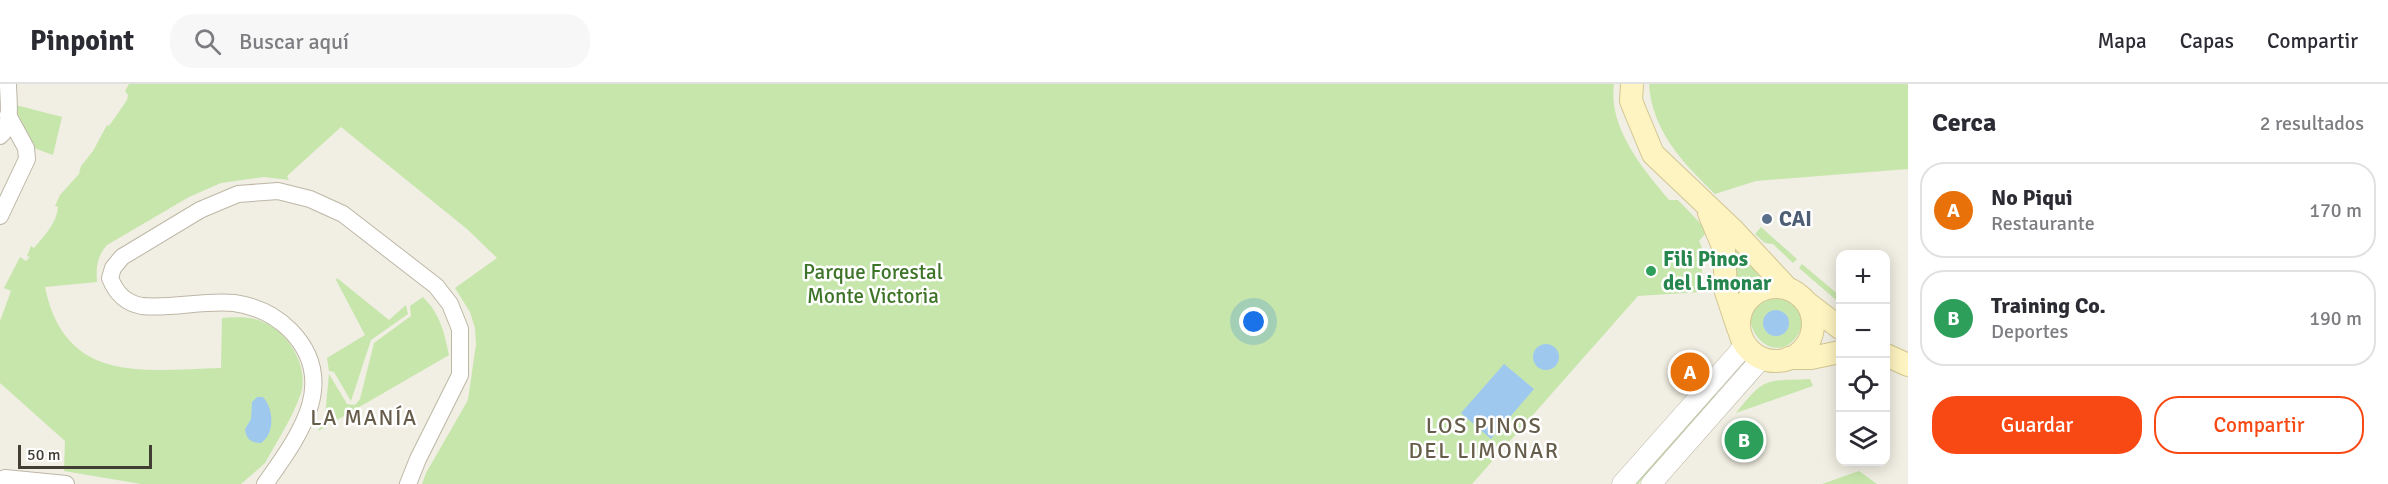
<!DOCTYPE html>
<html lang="es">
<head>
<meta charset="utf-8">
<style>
	body { margin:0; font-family:Signika,sans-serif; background:#f7f7f7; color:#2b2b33 }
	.controls { position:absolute; right:18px; bottom:18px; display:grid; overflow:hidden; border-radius:12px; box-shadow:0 3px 15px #0003 }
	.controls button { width:54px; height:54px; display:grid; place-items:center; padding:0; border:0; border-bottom:2px solid #e1e1e2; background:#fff; color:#2b2b33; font:30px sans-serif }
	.scale { position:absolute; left:18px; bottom:15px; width:134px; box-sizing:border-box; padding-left:6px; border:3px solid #433e34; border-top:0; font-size:16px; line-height:21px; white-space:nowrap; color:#433e34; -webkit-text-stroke:4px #fff; paint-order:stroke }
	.you { position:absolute; left:1254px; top:238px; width:21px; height:21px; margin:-15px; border:4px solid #fff; border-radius:50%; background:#1a73e8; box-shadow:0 0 0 9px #1a73e833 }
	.badge { display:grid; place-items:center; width:39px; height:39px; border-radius:50%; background:#f84914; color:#fff; font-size:20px; font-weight:700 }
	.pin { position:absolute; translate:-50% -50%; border:3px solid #fff; box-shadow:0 2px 6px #0006 }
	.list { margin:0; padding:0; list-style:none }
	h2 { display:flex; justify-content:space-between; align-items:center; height:78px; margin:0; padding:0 24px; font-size:26px }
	h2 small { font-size:20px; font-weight:400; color:#7c7c81 }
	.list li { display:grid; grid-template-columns:39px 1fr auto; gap:18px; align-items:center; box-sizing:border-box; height:96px; margin:0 12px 12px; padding:0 12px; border:2px solid #e1e1e2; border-radius:24px }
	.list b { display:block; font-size:22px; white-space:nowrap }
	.list p { margin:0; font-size:20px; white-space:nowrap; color:#7c7c81 }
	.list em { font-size:20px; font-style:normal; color:#7c7c81 }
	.actions { display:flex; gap:12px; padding:18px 24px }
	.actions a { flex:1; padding:14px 0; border:2px solid #f84914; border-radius:24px; text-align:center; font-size:21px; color:#f84914 }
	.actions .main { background:#f84914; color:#fff }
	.icon { flex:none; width:33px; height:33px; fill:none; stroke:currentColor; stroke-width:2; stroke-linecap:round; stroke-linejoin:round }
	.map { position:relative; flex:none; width:1908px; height:400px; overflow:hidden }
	header { display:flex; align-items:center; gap:36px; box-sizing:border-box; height:84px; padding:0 30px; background:#fff; border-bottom:2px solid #e1e1e2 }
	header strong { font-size:28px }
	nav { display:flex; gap:33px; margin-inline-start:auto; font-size:21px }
	.search { width:420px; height:54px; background:#f7f7f7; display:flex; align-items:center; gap:15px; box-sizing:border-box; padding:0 21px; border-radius:24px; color:#7c7c81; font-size:22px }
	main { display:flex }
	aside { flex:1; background:#fff }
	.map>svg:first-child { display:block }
</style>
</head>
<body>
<header>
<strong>Pinpoint</strong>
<div class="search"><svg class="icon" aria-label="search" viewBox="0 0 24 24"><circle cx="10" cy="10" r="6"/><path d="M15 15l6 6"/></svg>Buscar aquí</div>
<nav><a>Mapa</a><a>Capas</a><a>Compartir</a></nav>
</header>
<main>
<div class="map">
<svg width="1908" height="400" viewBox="0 0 1908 400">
	<rect width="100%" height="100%" fill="#f1eee3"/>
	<g fill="#c7e6ac" fill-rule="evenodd">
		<path d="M129,0H1614C1608,44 1643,85 1669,116H1678L1703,142L1705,150L1699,157L1703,166L1701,208L1638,212L1472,400H422L426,389L468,316L476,260L475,244L470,228L455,204L497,174L467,145L341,43L287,92L289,96L264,93L221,99L189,113L107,161C97,173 96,182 97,198L45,203C65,301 144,286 221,284L222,234C234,233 251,232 263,238C288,248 309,282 301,309C293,333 277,357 265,379L241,400H141L64,387L65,357L0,299V237L11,207L4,204L20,173L26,177L30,173L27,172L31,162L34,164C44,152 57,139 58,123L55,122L60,111L79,90L81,82L93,67L107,41L109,42L127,16L128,11L125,7Z"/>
		<path d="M1649,0H1908V85L1756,97L1715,110C1683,79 1652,47 1649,0Z"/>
		<polygon points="16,21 62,33 53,71 34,64 16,33"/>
		<polygon points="1761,143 1797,175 1793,179 1773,160 1765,159 1755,150"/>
		<polygon points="1730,153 1762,193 1744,203 1734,215"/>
		<polygon points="1802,180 1840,212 1836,216 1799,184"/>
		<polygon points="337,194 389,236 406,221 408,230 371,256 351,317 334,288 329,287 327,274 365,251 336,196"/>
		<path d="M1775,212C1795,215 1810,234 1797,252C1770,291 1721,222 1775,212ZM1786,231L1789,239L1786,246L1772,251L1765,246L1763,239Z"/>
		<path d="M423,213C440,230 444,247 449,271L318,347L325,332L329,290L347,320L355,321L360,315L374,259L411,232L410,222Z"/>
		<path d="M1810,295L1813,302L1736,329C1765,293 1764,297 1810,295Z"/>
		<polygon points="1713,307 1716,311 1638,400 1632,400"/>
		<polygon points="1859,387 1877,400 1822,400"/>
	</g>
	<g fill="#9fc8ef">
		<circle cx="1776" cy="239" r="13"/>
		<circle cx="1546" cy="273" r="13"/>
		<polygon points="1504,280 1534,305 1491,355 1461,329"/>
		<path d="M257,313H263C274,325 275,350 261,359C251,359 246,355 245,345L251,335L252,318Z"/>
	</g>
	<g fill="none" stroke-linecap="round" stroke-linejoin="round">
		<defs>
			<g id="minor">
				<path d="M0,52C13,42 8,15 8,0"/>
				<polyline points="0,132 27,75 26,64 8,31"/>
				<polyline points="0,396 5,394 66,400"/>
				<path d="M265,400C298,353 341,298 290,246C274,230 256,222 234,219C204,216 172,225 142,222C125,219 116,209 110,194L113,184L122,173L200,126L238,110L278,107L310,115L343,130L436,202L450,220L460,245V291L418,375L408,400"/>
			</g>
			<g id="tertiary">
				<polyline points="1622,400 1746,260"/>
				<polyline points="1651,400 1762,274"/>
			</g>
			<g id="secondary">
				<polyline points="1632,0 1631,17 1653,70 1733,146 1787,204"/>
				<polyline points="1709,129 1724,165 1726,208 1738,244"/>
				<circle cx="1776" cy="240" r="37"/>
				<polyline points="1806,218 1840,244"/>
				<polyline points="1886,271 1908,281"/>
				<polyline points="1789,274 1811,274 1840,268"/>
			</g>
		</defs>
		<use href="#minor" stroke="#bdb7a6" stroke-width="18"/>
		<use href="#tertiary" stroke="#bdb7a6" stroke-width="21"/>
		<use href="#secondary" stroke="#d2c693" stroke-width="24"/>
		<use href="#minor" stroke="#fff" stroke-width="16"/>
		<use href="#tertiary" stroke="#fff" stroke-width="20"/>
		<use href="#secondary" stroke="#fef4c1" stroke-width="22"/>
	</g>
	<circle fill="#5c6f8a" stroke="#fff" stroke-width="2" cx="1767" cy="135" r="6"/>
	<circle fill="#2e9e5b" stroke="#fff" stroke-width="2" cx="1651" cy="187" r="6"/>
	<g text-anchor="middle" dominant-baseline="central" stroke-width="5" stroke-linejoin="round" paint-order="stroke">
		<g font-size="21" font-weight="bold" fill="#4e5e75" stroke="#fff" text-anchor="start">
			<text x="1779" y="135">CAI</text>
		</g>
		<g font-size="21" font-weight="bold" fill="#27864d" stroke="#fff" text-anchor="start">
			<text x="1663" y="175">Fili Pinos<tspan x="1663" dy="24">del Limonar</tspan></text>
		</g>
		<g font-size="21" fill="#3e7428" stroke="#fff">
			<text x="873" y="188">Parque Forestal<tspan x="873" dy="24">Monte Victoria</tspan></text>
		</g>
		<g font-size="22" letter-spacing="1.5" fill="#665d4b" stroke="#fff">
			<text x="364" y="333">LA MANÍA</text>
			<text x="1484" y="341">LOS PINOS<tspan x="1484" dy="25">DEL LIMONAR</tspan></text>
		</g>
	</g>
</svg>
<div class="controls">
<button>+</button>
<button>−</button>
<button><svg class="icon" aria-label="locate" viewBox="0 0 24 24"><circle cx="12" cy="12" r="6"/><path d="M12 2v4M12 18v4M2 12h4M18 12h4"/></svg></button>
<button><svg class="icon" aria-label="layers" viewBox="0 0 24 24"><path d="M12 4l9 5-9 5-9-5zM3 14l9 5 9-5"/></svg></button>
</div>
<div class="scale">50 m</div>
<div class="you"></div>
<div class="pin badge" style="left:1690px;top:288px;background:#e8710a">A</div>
<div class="pin badge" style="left:1744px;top:356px;background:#2e9e5b">B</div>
</div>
<aside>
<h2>Cerca<small>2 resultados</small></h2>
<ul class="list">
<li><span class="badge" style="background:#e8710a">A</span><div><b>No Piqui</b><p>Restaurante</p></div><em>170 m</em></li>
<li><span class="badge" style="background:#2e9e5b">B</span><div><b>Training Co.</b><p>Deportes</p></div><em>190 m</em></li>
</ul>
<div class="actions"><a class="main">Guardar</a><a>Compartir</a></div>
</aside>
</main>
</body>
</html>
